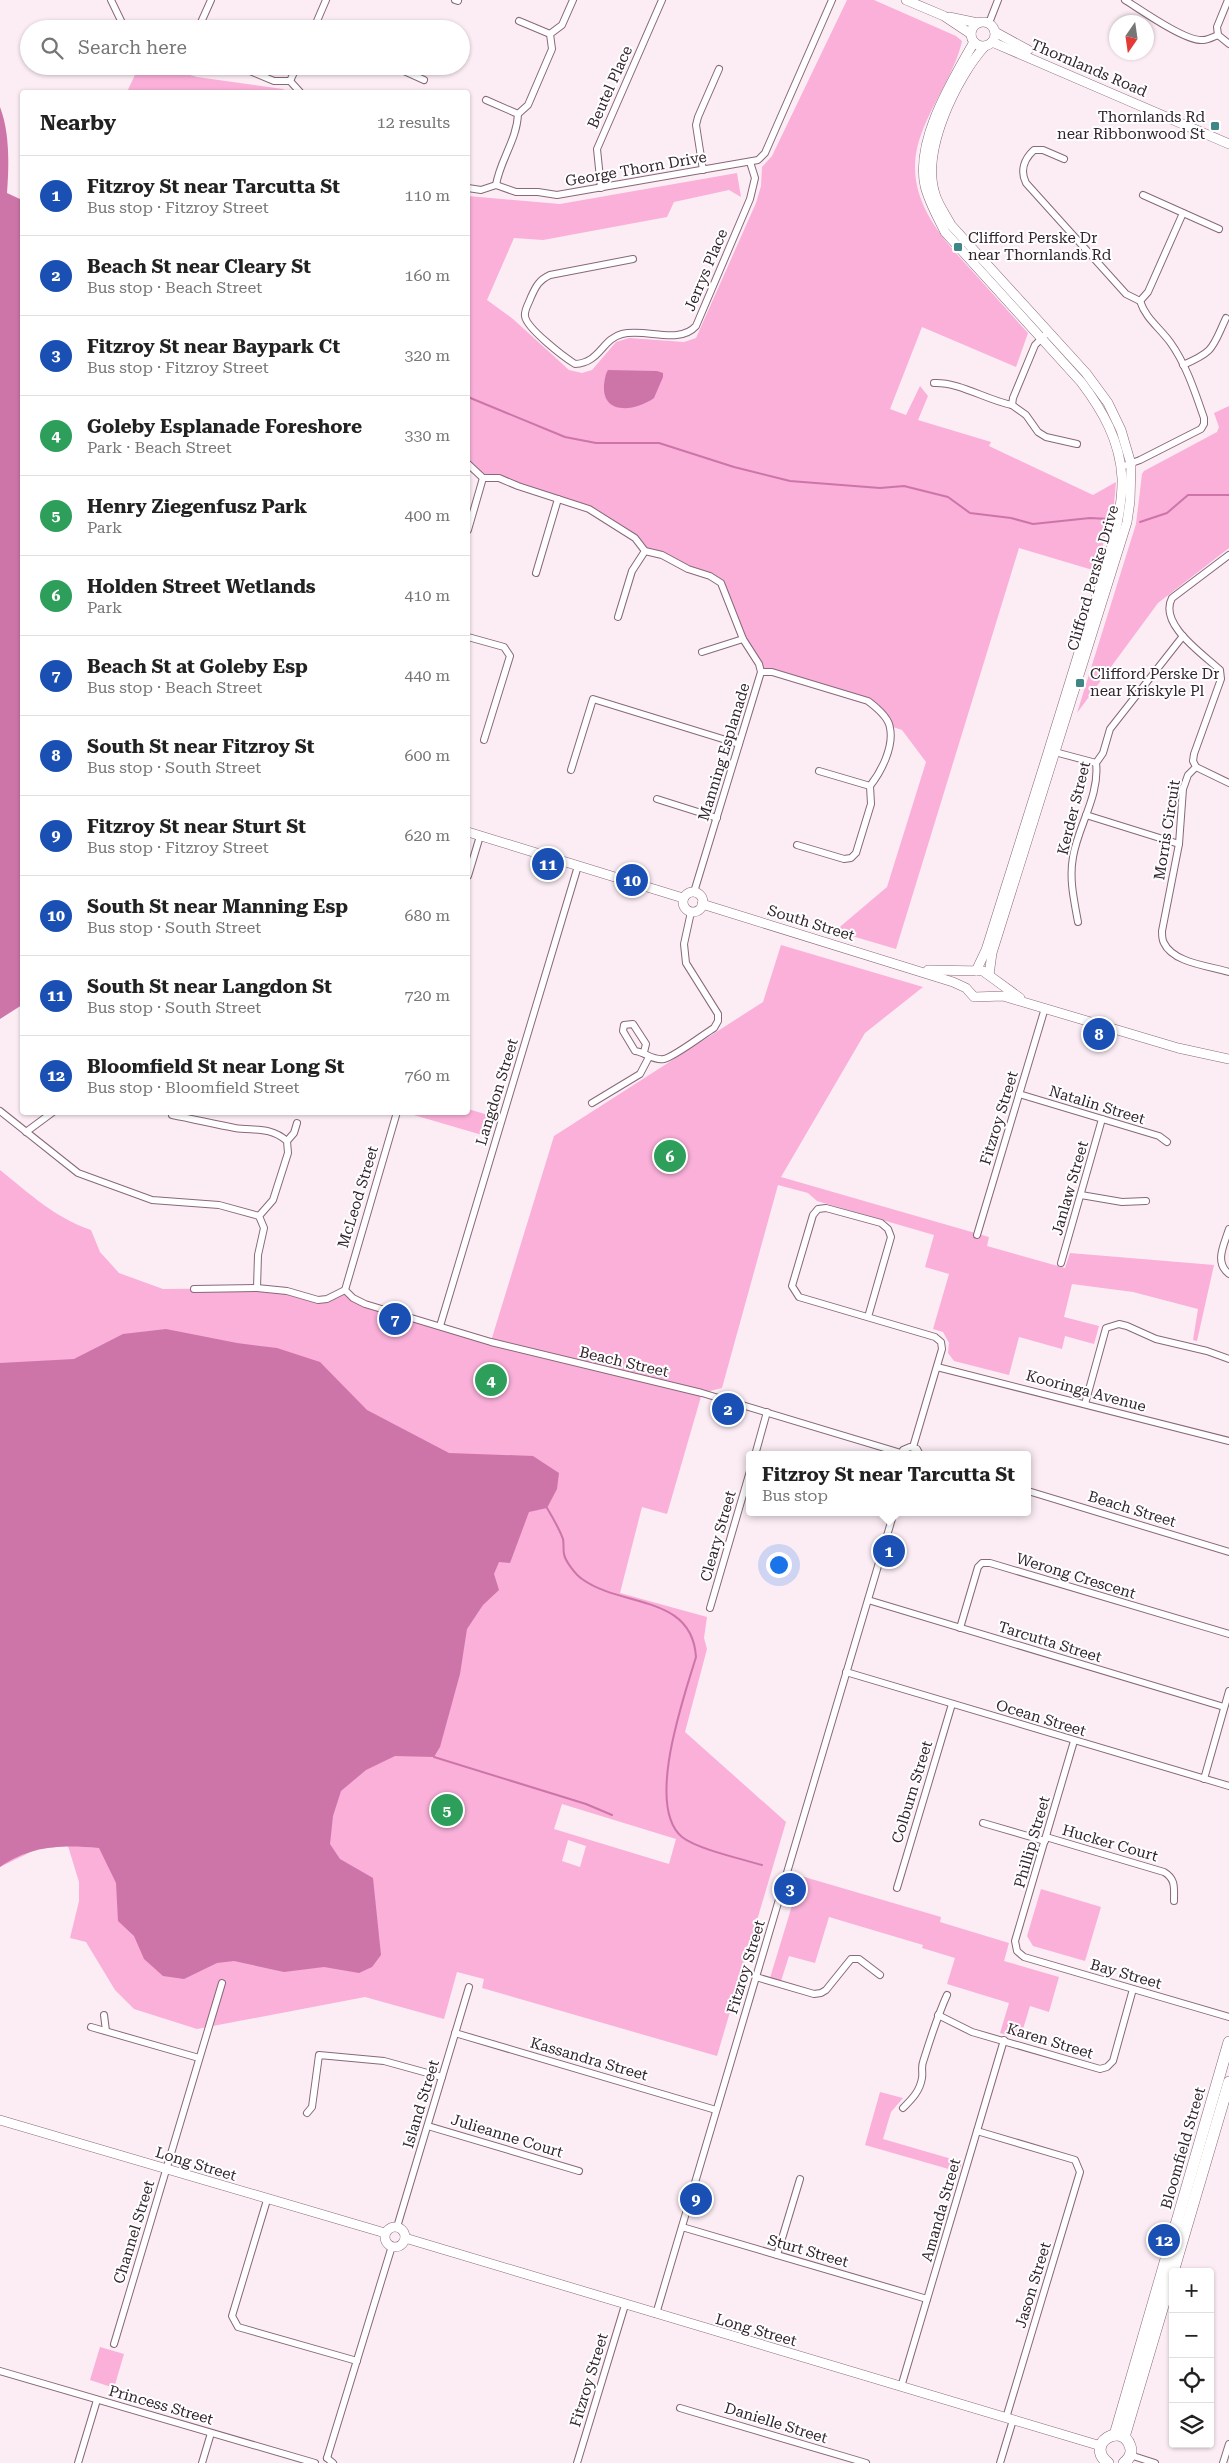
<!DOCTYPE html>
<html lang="en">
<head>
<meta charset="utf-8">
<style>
	body { margin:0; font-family:"Roboto Serif",serif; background:#f2f2f2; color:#222 }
	.controls { position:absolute; right:15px; bottom:15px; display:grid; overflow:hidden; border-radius:5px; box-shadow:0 1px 4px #0004 }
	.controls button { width:45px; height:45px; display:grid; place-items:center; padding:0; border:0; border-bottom:1px solid #e0e0e0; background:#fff; color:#222; font:25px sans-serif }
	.compass { position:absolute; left:1109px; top:15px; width:45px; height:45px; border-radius:50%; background:#fff; box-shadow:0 1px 4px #0004; rotate:193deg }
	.you { position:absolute; left:778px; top:1564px; width:18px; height:18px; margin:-12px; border:4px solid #fff; border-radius:50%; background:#1a73e8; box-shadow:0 0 0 8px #1a73e833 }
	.badge { display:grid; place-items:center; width:32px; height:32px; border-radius:50%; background:#b45309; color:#fff; font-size:16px; font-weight:700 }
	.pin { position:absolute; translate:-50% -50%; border:2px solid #fff; box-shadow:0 1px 5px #0006 }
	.popup { position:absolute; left:746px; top:1451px; width:285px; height:65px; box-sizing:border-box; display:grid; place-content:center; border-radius:5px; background:#fff; filter:drop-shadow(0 1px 4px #0005); font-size:16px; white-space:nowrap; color:#767676 }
	.popup b { font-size:19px; color:#222 }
	.popup::after { content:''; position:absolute; left:50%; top:100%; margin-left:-10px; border:10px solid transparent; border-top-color:#fff }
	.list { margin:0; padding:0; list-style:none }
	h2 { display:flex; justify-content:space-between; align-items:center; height:65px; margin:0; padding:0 20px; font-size:21px }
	h2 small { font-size:16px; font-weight:400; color:#767676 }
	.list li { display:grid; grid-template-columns:32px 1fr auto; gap:15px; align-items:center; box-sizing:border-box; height:80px; padding:0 20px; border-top:1px solid #e0e0e0 }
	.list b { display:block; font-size:19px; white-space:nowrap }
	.list p { margin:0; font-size:16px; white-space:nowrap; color:#767676 }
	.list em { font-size:16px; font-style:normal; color:#767676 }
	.icon { flex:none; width:28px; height:28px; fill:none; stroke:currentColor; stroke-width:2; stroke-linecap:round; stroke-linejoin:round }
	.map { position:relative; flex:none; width:1229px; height:2463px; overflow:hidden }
	.search { position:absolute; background:#fff; box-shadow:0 1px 4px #0004; left:20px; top:20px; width:450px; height:55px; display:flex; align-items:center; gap:12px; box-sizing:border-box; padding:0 18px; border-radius:28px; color:#767676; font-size:19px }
	.panel { position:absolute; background:#fff; box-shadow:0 1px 4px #0004; left:20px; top:90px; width:450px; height:1025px; border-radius:5px }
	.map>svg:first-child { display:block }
</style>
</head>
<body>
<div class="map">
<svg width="1229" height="2463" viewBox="0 0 1229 2463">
	<rect width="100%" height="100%" fill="#fcedf5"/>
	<g fill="#fab0d9" fill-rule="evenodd">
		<path d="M847,0H874L956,36L962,41C956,70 932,104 922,132C899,191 937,233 974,273C992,293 1010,313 1028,333L1016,367L922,327L890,409L906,415L920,386L928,396L918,420L991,442L989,446L1093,495L1116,482L1114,504L1096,571L1019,548L896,949L835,931L887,887L926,762L902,730L890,726L868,701L761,672L743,639L721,584L651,553L635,538L597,513L499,478H483L468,464V196L560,204L737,173L741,197L729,190L674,202L667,217L543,240L514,238L487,300L513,319L569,370L582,373L592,370L616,342L629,338L684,342L696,338L756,203L761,186L762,167L772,156Z"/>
		<polygon points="139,66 158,66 197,77 283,89 286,92 127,92"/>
		<polygon points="1229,406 1229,548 1158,603 1077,713 1136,524 1142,474 1144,471 1217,432 1219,427 1214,413"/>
		<path d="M781,945L923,987L865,1033L781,1177L989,1237L987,1246L1065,1268L1070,1253L1214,1265L1197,1341L1193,1340L1198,1309L1133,1292L1072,1284L1064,1317L1099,1326L1094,1344L1065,1336L1062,1349L1019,1337L1009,1375L954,1361L948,1353L949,1343L943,1332L933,1329L949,1274L925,1267L934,1235L817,1201L808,1193L778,1185L722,1388L702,1393L667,1514L642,1507L620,1593L707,1617L704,1638L707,1649L685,1732L786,1822L717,2056L482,1988L484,1979L457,1972L444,2019L365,1997L197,2029L134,2009L115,1990L86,1942L70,1938L79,1901V1882L68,1846L37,1849L0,1867V1170C30,1194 54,1217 91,1230L100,1252L119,1273L163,1289L257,1288L318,1299L345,1290L353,1298L491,1341L554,1136L763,1002ZM562,1804L676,1839L669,1864L554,1829ZM568,1840L586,1846L580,1867L562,1861Z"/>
		<polygon points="468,1109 495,1117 489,1137 407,1113 468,1112"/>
		<polygon points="801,1876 941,1917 940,1922 1009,1943 1004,1961 1059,1977 1049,2012 1030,2006 1020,2039 1000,2033 1009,2003 947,1984 955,1958 922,1948 923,1945 829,1917 815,1963 789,1956 781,1981 770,1978"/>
		<polygon points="1041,1889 1101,1907 1085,1961 1033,1946 1027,1936"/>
		<polygon points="880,2092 903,2098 891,2112 883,2139 962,2162 959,2172 865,2145"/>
		<polygon points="100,2347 124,2354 114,2388 90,2380"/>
	</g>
	<g fill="#cd75a9">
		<path d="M0,107C10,133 9,166 7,193L22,200V1005L0,1019Z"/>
		<path d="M608,370L657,371L663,373V377L654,398C636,411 602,416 604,385C605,379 605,375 608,370Z"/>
		<path d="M166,1329L237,1343L277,1348L320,1362L367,1410L449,1453L533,1456L559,1473L557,1489L547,1508L529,1512L510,1563L499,1562L494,1574L499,1590L483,1605L467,1629L460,1674L440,1747L434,1757L395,1756L366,1770L341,1791L333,1816L330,1844L340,1859L373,1878L381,1955L372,1967L359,1973L324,1967L284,1972L234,1961L217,1963L184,1979L163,1976L144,1959L134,1936L118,1921L116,1883L99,1848C62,1845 32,1845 0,1867V1363L74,1359L123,1334Z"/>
	</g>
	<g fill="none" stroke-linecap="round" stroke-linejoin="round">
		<g stroke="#cd75a9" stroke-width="2">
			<polyline points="468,397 565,437 596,443 659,443 734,467 790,481 880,488 904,486 948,497 970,513 1011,518 1033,524 1090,518 1109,519"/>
			<polyline points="1140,522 1167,513 1188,495 1229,495"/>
			<path d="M547,1508C553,1518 559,1528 563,1539C564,1544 563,1549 564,1554C565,1561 576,1575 582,1579C622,1608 692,1594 696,1657C684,1697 645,1806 682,1837C697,1849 742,1859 762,1865"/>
			<polyline points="434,1757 586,1804 612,1815"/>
		</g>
		<defs>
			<g id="street">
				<polyline points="111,0 125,29"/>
				<polyline points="455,0 458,1"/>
				<path d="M1125,0C1141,10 1186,42 1203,40C1208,40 1213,37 1218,35"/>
				<polyline points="1228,0 1217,27 1218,35 1229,44"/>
				<polyline points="519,21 550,34"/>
				<polyline points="989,23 998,0"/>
				<polyline points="198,29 211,0"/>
				<polyline points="317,29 317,21 326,0"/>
				<polyline points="200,66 250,71 274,81 290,81 300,92"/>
				<polyline points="393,66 424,80"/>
				<polyline points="290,81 297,66"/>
				<polyline points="486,100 518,114"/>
				<path d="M1064,159L1043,150H1034C1024,159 1020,171 1026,183L1126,294L1140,301C1146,319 1159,327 1170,342C1186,364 1195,392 1204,418V424L1201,429L1140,460L1121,467"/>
				<polyline points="703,170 696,125 698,117 719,69"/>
				<path d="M496,185C500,160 517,140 518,114L528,105L552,49L550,34L562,25L573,0"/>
				<polyline points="468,188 481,190 496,185 516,192 538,192 557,195 758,160 765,153 832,0"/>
				<polyline points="601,188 597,149 662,0"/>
				<polyline points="1143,195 1219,229"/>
				<path d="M633,259L550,275C539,280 536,286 531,297C529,303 524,310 525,316C526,328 564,357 575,364C600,363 602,339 622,334C646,328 679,345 696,326L750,199L755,178L750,162"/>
				<polyline points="1140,301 1148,292 1183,213"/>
				<path d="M1183,365C1215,351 1212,348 1226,318"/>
				<path d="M934,383C960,382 986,400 1012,405"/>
				<polyline points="1012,405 1013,398 1035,345 1048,332"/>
				<polyline points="1012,405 1026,415 1038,432 1046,437 1077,444"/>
				<polyline points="468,464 483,478 499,478 518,486 589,509 635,538 645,551 662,555 688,569 710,576 721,583 743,639 759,664 761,672 694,892"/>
				<polyline points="468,530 483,478"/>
				<path d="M1229,555L1172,598C1158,624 1203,654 1220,670L1221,679L1194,754L1193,761L1196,767L1188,775L1183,789L1179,844L1162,931C1162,934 1162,940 1164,943C1173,963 1210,966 1229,972"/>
				<polyline points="536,573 558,499"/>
				<polyline points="618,617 632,571 645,551"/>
				<polyline points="468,637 504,647 510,656 484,740"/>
				<polyline points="702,652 743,639"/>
				<path d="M761,672H772L868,701C876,707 889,718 890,728C894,747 881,772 870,786L871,804L856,853L851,858L844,859L797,845"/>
				<polyline points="1051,751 1096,763"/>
				<polyline points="1196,767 1229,783"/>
				<polyline points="571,770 593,699 739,744"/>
				<polyline points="819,771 870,786"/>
				<polyline points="657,799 717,818"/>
				<polyline points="1086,815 1179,844"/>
				<polyline points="468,876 480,836"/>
				<path d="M1078,922C1074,900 1069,879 1073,857C1078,826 1100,795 1096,763L1103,753L1110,729L1183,636"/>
				<path d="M644,1052L646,1044L633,1024L624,1025L623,1031L635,1051C645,1052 653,1061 664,1059C674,1057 704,1034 714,1028L718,1021V1014L686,963L684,944L691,912"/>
				<polyline points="1019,1094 1159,1136 1167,1142"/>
				<polyline points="592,1103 640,1074 649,1057"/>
				<polyline points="0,1111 78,1173 152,1200 219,1205 259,1216"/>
				<path d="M172,1115C193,1119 214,1124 235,1128C254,1131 270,1126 287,1141L288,1153L273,1200L259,1216L264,1228L258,1255L257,1288"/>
				<polyline points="26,1132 53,1112"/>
				<polyline points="287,1141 294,1133 297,1123"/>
				<polyline points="1081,1195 1122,1202 1146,1201"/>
				<path d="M1229,1229C1224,1245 1214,1262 1229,1274"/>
				<polyline points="977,1235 1045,1008"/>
				<polyline points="1061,1263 1102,1119"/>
				<polyline points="194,1289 257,1288 287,1291 318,1300 327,1299 345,1290"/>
				<polyline points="345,1290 353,1298 365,1304 491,1342 702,1393 901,1453"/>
				<polyline points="345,1290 397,1112"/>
				<polyline points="868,1317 891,1237 888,1229 881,1223 826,1208 818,1209 813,1215 792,1286 799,1297 935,1337 941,1342 942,1349 913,1447"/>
				<polyline points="440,1326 578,866"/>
				<polyline points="937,1367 1229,1441"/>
				<polyline points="1085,1404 1106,1328 1119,1324 1127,1326 1156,1339 1207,1351 1229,1359"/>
				<polyline points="755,1455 767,1412"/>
				<polyline points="901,1455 903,1450 910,1447 917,1449 920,1455"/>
				<polyline points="1028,1491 1229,1552"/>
				<polyline points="868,1600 1224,1707"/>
				<polyline points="710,1608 750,1471"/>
				<polyline points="960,1628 978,1567 982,1563 990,1563 1229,1634"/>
				<polyline points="846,1672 1229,1786"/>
				<polyline points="1074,1741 1015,1941 1017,1951 1024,1957 1229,2017"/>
				<polyline points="1204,1779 1229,1691"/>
				<polyline points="983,1823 1045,1841"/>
				<path d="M1046,1837L1164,1872C1176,1879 1174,1888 1174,1901"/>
				<polyline points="897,1888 952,1704"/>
				<polyline points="756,1977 814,1994 821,1993 826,1990 851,1959 859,1959 880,1975"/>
				<polyline points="104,2015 106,2031"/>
				<polyline points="938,2015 972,2032 1100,2069 1107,2067 1113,2061 1133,1989"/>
				<polyline points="91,2027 199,2058"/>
				<polyline points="455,2033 716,2110"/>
				<path d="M903,2108C912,2099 920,2091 922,2078C923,2073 921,2067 923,2062C930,2040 937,2017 947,1995"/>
				<polyline points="307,2113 312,2107 319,2055 384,2061 442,2077"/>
				<polyline points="428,2126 579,2171"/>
				<polyline points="977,2131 1075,2160 1080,2172 1006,2418"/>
				<polyline points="267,2200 232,2316 238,2327 357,2361"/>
				<polyline points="397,2227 469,1987"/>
				<polyline points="682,2227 927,2299"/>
				<polyline points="777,2255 800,2179"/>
				<polyline points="656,2314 894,1512"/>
				<polyline points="114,2344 222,1983"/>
				<polyline points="0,2371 315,2463"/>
				<polyline points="901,2387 1004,2040"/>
				<polyline points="680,2408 866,2463"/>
				<polyline points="1130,2455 1155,2463"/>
				<polyline points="327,2458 392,2246"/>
				<polyline points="327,2458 333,2463"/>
				<polyline points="78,2463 97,2400"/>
				<polyline points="202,2463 211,2433"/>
				<polyline points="577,2463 625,2305"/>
				<polyline points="1000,2463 1013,2420"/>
				<polyline points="1223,2463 1229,2444"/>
			</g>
			<g id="secondary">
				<polyline points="906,0 944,16 971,34"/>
				<polyline points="949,17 978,23"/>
				<circle cx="983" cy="34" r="12"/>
				<polyline points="995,32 1028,50"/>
				<path d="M974,42C952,81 915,140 925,186C929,202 937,216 945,232L1081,382C1103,411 1120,441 1122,478C1123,528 1098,588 1084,636C1052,741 1019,845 986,950L976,971"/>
				<polyline points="992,42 1229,144"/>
				<path d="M985,46C956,78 921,151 935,194C938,205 946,215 951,225L1086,373L1108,403L1121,430L1131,464L1130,501L1127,522L992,953L989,975"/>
				<polyline points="468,832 683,898"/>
				<circle cx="693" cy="902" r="10"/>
				<polyline points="702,904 953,982 966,988 974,997 1003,996 1178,1048 1229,1059"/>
				<polyline points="928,970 983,971 1020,998"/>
				<polyline points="0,2120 385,2233"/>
				<circle cx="395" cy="2237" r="10"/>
				<polyline points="405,2238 1101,2446"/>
			</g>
			<g id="highway">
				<polyline points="1173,2272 1229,2082"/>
				<polyline points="1115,2435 1229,2042"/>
				<polyline points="1124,2437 1173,2272"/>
				<path d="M1108,2463C1084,2444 1122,2421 1130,2446C1133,2453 1129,2459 1124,2463"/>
			</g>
		</defs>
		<use href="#street" stroke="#88687a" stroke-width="8"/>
		<use href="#secondary" stroke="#88687a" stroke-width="10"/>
		<use href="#highway" stroke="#88687a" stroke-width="12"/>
		<use href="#street" stroke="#fff" stroke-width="6"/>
		<use href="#secondary" stroke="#fff" stroke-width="9"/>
		<use href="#highway" stroke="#fff" stroke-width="11"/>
	</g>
	<g fill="#3e8786" stroke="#fff" stroke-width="2">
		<rect x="1210" y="121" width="10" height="10" rx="2.5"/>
		<rect x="953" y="242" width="10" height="10" rx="2.5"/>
		<rect x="1075" y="678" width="10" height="10" rx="2.5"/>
	</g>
	<g text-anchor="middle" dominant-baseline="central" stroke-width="4" stroke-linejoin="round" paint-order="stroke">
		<g font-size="15" fill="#32242c" stroke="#fff">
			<text transform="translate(1089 68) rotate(23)">Thornlands Road</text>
			<text transform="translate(610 87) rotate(-66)">Beutel Place</text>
			<text transform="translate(636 169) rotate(-10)">George Thorn Drive</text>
			<text transform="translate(706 270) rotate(-67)">Jerrys Place</text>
			<text transform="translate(1093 578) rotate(-74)">Clifford Perske Drive</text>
			<text transform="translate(724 752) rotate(-73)">Manning Esplanade</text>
			<text transform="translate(1074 808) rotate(-76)">Kerder Street</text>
			<text transform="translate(1167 830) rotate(-81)">Morris Circuit</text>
			<text transform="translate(811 923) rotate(17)">South Street</text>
			<text transform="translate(497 1092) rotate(-73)">Langdon Street</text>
			<text transform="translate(1097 1105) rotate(17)">Natalin Street</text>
			<text transform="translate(999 1118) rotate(-73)">Fitzroy Street</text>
			<text transform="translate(1070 1188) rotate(-74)">Janlaw Street</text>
			<text transform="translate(358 1197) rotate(-73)">McLeod Street</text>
			<text transform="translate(624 1362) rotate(13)">Beach Street</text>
			<text transform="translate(1086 1391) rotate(15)">Kooringa Avenue</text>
			<text transform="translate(1132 1509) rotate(17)">Beach Street</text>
			<text transform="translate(718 1536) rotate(-74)">Cleary Street</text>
			<text transform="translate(1076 1576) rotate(17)">Werong Crescent</text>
			<text transform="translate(1050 1642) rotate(17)">Tarcutta Street</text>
			<text transform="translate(1041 1718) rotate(17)">Ocean Street</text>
			<text transform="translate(912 1792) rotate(-73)">Colburn Street</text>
			<text transform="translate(1032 1842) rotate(-74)">Phillip Street</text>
			<text transform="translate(1110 1843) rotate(16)">Hucker Court</text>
			<text transform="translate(746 1967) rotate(-73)">Fitzroy Street</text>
			<text transform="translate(1126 1974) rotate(16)">Bay Street</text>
			<text transform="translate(1050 2041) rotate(17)">Karen Street</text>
			<text transform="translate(589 2059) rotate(16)">Kassandra Street</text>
			<text transform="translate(421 2104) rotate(-73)">Island Street</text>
			<text transform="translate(507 2136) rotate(17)">Julieanne Court</text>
			<text transform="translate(1183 2148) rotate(-74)">Bloomfield Street</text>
			<text transform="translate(196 2164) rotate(17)">Long Street</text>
			<text transform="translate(941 2210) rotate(-74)">Amanda Street</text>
			<text transform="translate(134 2232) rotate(-73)">Channel Street</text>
			<text transform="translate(808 2251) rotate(16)">Sturt Street</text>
			<text transform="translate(1033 2285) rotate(-73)">Jason Street</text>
			<text transform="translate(756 2330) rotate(16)">Long Street</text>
			<text transform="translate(589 2380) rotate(-73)">Fitzroy Street</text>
			<text transform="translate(161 2405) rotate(16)">Princess Street</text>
			<text transform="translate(776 2423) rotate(17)">Danielle Street</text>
		</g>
		<g font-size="15" fill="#32242c" stroke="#fff" text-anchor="start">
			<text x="1205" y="117" text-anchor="end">Thornlands Rd<tspan x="1205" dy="17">near Ribbonwood St</tspan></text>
			<text x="968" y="238">Clifford Perske Dr<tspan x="968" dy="17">near Thornlands Rd</tspan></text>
			<text x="1090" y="674">Clifford Perske Dr<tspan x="1090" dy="17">near Kriskyle Pl</tspan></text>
		</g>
	</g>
</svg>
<div class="controls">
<button>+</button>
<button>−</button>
<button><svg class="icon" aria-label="locate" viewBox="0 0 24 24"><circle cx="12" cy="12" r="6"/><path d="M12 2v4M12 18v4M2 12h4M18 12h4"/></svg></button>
<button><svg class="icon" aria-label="layers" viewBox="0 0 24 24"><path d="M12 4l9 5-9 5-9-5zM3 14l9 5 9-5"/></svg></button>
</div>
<svg class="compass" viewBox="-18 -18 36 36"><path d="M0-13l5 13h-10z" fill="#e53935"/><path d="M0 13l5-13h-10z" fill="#767676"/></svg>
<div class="you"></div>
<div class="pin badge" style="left:889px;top:1551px;background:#1a4fb4">1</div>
<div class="popup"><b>Fitzroy St near Tarcutta St</b>Bus stop</div>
<div class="pin badge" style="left:728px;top:1409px;background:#1a4fb4">2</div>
<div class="pin badge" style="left:790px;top:1889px;background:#1a4fb4">3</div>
<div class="pin badge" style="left:491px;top:1380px;background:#2e9e5b">4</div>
<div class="pin badge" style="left:447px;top:1810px;background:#2e9e5b">5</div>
<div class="pin badge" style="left:670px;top:1156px;background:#2e9e5b">6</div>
<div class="pin badge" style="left:395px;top:1319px;background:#1a4fb4">7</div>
<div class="pin badge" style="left:1099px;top:1034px;background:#1a4fb4">8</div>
<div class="pin badge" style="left:696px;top:2199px;background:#1a4fb4">9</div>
<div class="pin badge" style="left:632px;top:880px;background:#1a4fb4">10</div>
<div class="pin badge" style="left:548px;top:864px;background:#1a4fb4">11</div>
<div class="pin badge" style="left:1164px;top:2240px;background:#1a4fb4">12</div>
<div class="search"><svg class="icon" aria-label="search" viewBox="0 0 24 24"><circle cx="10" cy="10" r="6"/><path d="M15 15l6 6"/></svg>Search here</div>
<section class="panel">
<h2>Nearby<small>12 results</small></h2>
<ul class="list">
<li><span class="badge" style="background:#1a4fb4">1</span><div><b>Fitzroy St near Tarcutta St</b><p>Bus stop · Fitzroy Street</p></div><em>110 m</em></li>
<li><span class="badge" style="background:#1a4fb4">2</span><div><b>Beach St near Cleary St</b><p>Bus stop · Beach Street</p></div><em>160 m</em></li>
<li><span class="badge" style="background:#1a4fb4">3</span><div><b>Fitzroy St near Baypark Ct</b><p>Bus stop · Fitzroy Street</p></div><em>320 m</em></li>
<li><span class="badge" style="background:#2e9e5b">4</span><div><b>Goleby Esplanade Foreshore</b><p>Park · Beach Street</p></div><em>330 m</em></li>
<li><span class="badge" style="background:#2e9e5b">5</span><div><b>Henry Ziegenfusz Park</b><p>Park</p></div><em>400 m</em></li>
<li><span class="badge" style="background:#2e9e5b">6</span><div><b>Holden Street Wetlands</b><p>Park</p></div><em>410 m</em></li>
<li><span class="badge" style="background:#1a4fb4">7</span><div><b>Beach St at Goleby Esp</b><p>Bus stop · Beach Street</p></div><em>440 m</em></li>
<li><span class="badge" style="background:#1a4fb4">8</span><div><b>South St near Fitzroy St</b><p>Bus stop · South Street</p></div><em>600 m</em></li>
<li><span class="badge" style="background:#1a4fb4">9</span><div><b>Fitzroy St near Sturt St</b><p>Bus stop · Fitzroy Street</p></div><em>620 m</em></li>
<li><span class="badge" style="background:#1a4fb4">10</span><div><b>South St near Manning Esp</b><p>Bus stop · South Street</p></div><em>680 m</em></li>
<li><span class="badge" style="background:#1a4fb4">11</span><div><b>South St near Langdon St</b><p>Bus stop · South Street</p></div><em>720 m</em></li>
<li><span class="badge" style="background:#1a4fb4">12</span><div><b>Bloomfield St near Long St</b><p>Bus stop · Bloomfield Street</p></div><em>760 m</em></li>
</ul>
</section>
</div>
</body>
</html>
